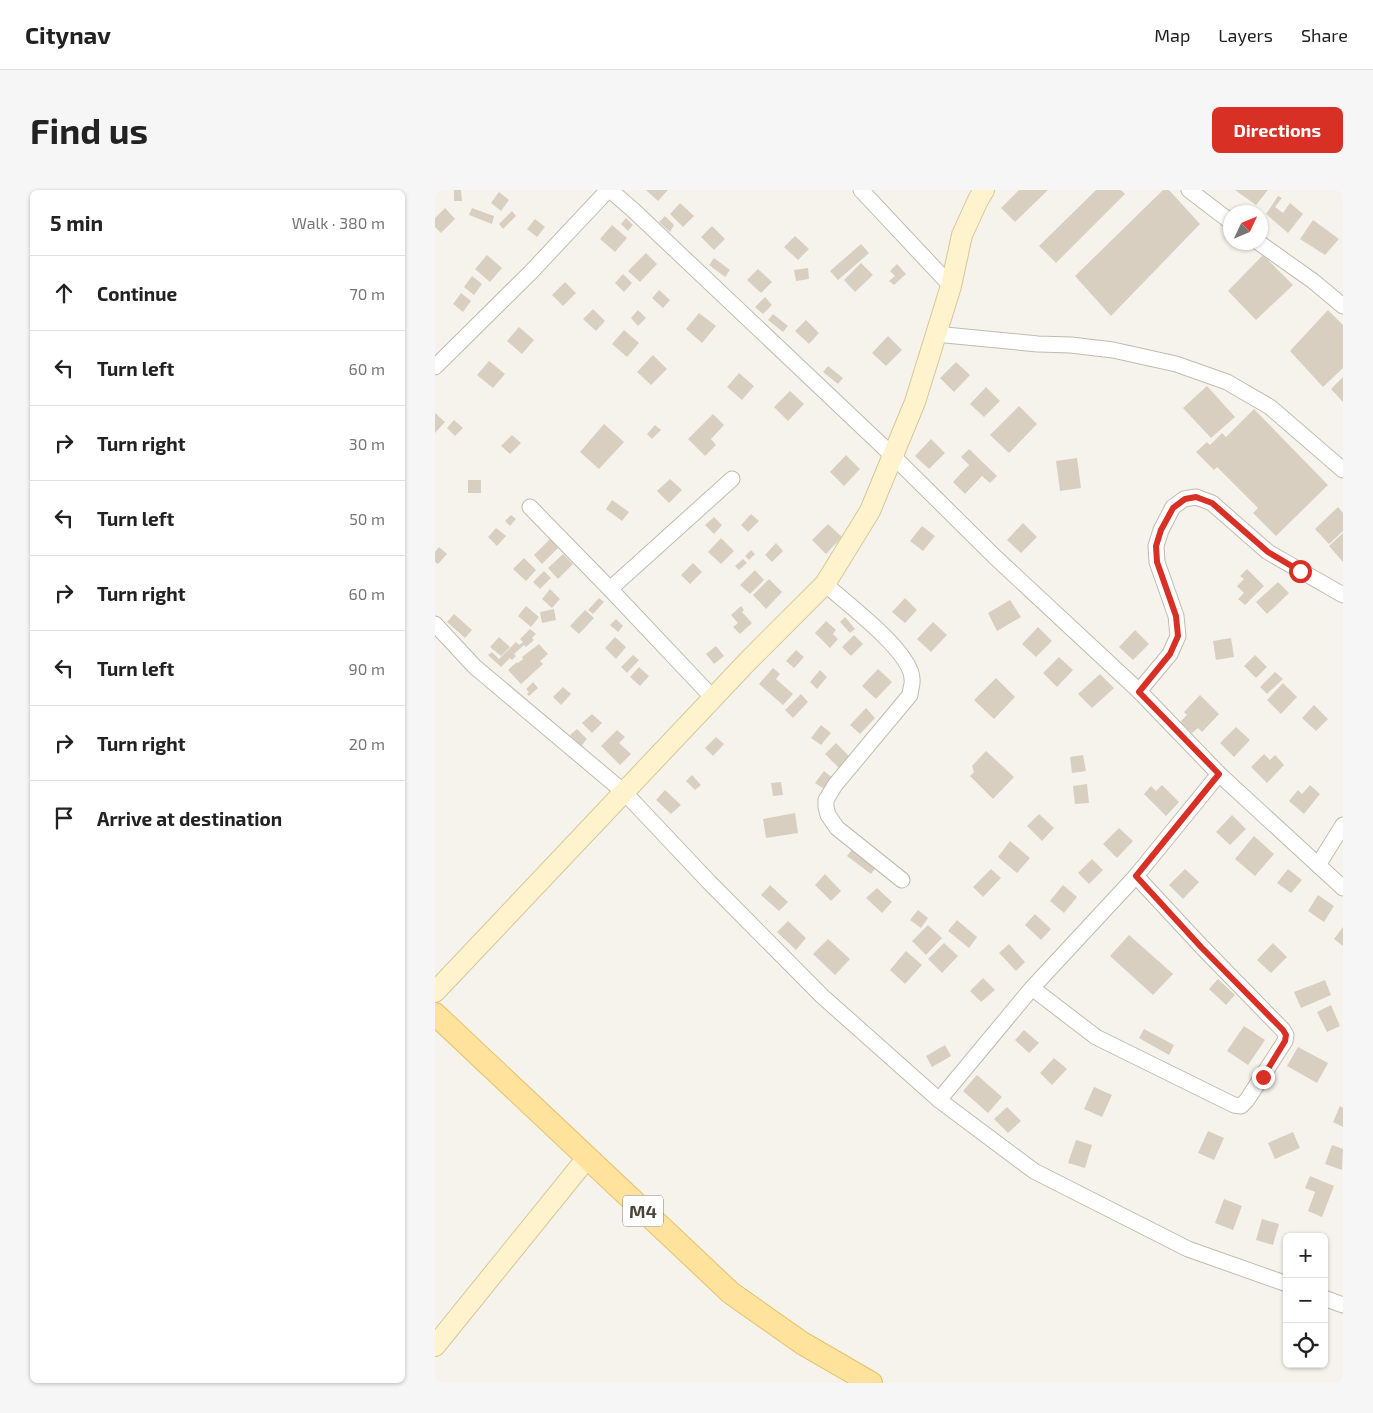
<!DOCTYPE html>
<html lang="en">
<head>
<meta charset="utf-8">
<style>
	body { margin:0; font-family:"Exo 2",sans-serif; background:#f6f6f6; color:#222 }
	.controls { position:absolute; right:15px; bottom:15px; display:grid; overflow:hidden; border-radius:8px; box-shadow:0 1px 4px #0004 }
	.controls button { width:45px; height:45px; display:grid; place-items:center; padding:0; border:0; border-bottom:1px solid #e0e0e0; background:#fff; color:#222; font:25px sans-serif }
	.compass { position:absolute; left:788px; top:15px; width:45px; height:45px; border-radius:50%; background:#fff; box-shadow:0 1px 4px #0004; rotate:46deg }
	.stop { position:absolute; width:15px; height:15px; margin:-11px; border:4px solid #d93025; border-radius:50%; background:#fff }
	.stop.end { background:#d93025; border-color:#fff; box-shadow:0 1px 5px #0008 }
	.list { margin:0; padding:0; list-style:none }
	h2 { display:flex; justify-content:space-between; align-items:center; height:65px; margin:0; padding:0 20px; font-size:21px }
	h2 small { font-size:16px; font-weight:400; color:#767676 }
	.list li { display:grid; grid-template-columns:32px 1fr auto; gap:15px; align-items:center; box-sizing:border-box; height:75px; padding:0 20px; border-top:1px solid #e0e0e0 }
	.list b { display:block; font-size:19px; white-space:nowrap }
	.list em { font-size:16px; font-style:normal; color:#767676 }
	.icon { flex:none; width:28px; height:28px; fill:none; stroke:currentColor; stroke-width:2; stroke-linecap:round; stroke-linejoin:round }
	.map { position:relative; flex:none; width:908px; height:1193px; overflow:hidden; border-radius:8px }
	header { display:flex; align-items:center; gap:30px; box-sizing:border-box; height:70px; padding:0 25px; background:#fff; border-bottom:1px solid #e0e0e0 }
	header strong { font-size:24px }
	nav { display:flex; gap:28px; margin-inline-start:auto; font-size:18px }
	.intro { display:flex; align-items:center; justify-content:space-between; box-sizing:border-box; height:120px; padding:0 30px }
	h1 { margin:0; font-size:35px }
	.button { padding:12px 22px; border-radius:8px; background:#d93025; color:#fff; font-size:18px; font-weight:700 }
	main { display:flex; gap:30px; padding:0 30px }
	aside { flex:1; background:#fff; border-radius:8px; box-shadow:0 1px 4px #0004 }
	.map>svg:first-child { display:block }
</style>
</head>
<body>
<header>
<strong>Citynav</strong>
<nav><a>Map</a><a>Layers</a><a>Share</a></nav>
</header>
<div class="intro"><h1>Find us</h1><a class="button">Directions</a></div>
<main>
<aside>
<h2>5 min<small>Walk · 380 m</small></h2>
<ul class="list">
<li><svg class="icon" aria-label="ahead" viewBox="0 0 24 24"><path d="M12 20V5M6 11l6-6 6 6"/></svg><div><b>Continue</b></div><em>70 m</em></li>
<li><svg class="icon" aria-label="left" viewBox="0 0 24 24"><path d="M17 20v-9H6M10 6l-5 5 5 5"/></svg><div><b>Turn left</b></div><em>60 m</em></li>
<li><svg class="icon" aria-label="right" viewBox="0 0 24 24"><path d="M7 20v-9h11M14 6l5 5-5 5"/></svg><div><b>Turn right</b></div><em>30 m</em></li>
<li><svg class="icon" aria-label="left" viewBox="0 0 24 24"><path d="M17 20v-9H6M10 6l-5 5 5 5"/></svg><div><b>Turn left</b></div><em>50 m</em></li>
<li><svg class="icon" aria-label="right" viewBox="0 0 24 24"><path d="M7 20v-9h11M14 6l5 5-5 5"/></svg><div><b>Turn right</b></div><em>60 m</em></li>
<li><svg class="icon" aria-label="left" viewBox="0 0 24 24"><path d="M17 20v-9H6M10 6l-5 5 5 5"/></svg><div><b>Turn left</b></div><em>90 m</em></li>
<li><svg class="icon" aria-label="right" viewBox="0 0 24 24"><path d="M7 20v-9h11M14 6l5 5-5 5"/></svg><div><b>Turn right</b></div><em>20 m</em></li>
<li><svg class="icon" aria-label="arrive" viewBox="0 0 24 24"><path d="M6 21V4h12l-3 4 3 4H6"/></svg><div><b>Arrive at destination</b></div></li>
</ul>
</aside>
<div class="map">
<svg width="908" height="1193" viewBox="0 0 908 1193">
	<rect width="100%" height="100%" fill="#f6f3ec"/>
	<g fill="#d8cfc1">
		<polygon points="19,0 26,0 27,11 19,11"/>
		<polygon points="211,0 233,0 223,11"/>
		<polygon points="584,0 613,0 580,32 566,18"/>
		<polygon points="661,0 686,0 690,4 621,73 604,56"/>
		<polygon points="728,0 734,0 765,34 676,126 640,86"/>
		<polygon points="800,0 833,0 821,15"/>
		<polygon points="64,2 74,10 66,21 56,13"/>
		<polygon points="843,6 847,8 840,17 848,23 855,13 868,24 853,43 831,24"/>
		<polygon points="245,13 259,26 248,37 235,24"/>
		<polygon points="10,18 20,29 6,43 0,37 0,28"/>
		<polygon points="37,18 59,26 57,34 34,25"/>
		<polygon points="77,21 81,26 68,39 64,34"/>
		<polygon points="230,26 239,35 235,42 224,32"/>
		<polygon points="191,28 198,35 193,41 186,34"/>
		<polygon points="100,29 110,37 102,47 92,39"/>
		<polygon points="878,30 904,49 890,65 865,49"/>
		<polygon points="177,35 192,48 180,62 165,49"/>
		<polygon points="277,36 290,49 279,60 266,47"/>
		<polygon points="360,46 374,59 363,70 349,57"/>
		<polygon points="426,54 434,63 403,90 395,81"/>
		<polygon points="211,63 222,74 205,92 193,81"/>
		<polygon points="52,65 67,78 55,92 40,79"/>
		<polygon points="828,65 858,95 821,130 793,101"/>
		<polygon points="279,68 295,80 290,87 274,75"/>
		<polygon points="426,73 438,85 420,102 409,90"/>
		<polygon points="462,74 471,84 459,95 454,91 460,86 455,81"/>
		<polygon points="373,78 374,89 361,91 359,80"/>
		<polygon points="323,79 337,92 326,103 312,90"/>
		<polygon points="188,84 197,93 189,102 180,93"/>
		<polygon points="37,86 47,94 39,105 29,97"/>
		<polygon points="130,92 141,103 128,116 117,105"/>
		<polygon points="224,100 235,110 228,118 217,108"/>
		<polygon points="26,103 36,111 28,122 18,114"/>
		<polygon points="330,107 337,115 328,124 320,117"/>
		<polygon points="158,119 170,131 161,141 148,129"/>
		<polygon points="203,120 211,128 203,136 196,128"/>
		<polygon points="893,120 908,135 908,178 888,197 855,161"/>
		<polygon points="264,123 281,136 267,153 251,139"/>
		<polygon points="338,124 353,136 348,142 333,130"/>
		<polygon points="371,130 384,143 374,154 360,141"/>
		<polygon points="84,137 99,150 87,164 72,151"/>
		<polygon points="189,140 204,153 192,167 177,154"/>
		<polygon points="453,146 467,160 451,176 437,163"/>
		<polygon points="218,165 232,179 216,195 202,182"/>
		<polygon points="54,171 70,184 58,198 42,185"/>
		<polygon points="521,172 535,185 519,202 505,188"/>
		<polygon points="393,176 408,188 403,194 388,182"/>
		<polygon points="304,183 319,196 307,210 292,197"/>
		<polygon points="908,187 908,212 896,199"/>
		<polygon points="772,196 800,227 776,248 748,218"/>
		<polygon points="551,197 565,211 549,227 535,214"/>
		<polygon points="355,201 369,214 353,231 339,217"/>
		<polygon points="584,216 602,234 574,263 555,245"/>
		<polygon points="819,219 893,295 841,346 818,323 823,318 782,277 779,280 761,262 772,252 775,255 787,243 791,247"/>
		<polygon points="0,223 10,232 0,243"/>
		<polygon points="278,224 289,235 276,249 281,255 270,266 253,249"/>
		<polygon points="19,230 28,238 20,246 12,238"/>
		<polygon points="169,234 189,252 164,279 145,262"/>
		<polygon points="220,235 226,240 217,249 212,244"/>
		<polygon points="77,245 86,253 75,264 66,256"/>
		<polygon points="496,249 510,263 494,279 480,266"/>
		<polygon points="534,259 562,286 555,293 547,286 530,304 518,292 534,275 526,267"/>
		<polygon points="411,265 425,279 409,296 395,282"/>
		<polygon points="642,268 646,298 625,301 621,271"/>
		<polygon points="235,289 247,300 234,313 222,301"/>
		<rect x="33" y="290" width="13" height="13"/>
		<polygon points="177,310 194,322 187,331 171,319"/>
		<polygon points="903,317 908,323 908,341 894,354 880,339"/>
		<polygon points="316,324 324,331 313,342 306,335"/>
		<polygon points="76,325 81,329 75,336 70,331"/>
		<polygon points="279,327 287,335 279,344 270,335"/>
		<polygon points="588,333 602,347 586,363 572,350"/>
		<polygon points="393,334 407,347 391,364 377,350"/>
		<polygon points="487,336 500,346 488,361 475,351"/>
		<polygon points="61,338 71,346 62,356 53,347"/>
		<polygon points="908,343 908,372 894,356"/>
		<polygon points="286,348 299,361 286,374 273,362"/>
		<polygon points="115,349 123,358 107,374 99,365"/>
		<polygon points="341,353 348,361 337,372 330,365"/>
		<polygon points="4,357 12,364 3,374 0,372 0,362"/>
		<polygon points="316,360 320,364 314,370 310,366"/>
		<polygon points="128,364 138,374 123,389 113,378"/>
		<polygon points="89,368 101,380 91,391 78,379"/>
		<polygon points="308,369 312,373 304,380 300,376"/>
		<polygon points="258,373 267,382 255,394 246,385"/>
		<polygon points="812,379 829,396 810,415 803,409 809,403 802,396 809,389 805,386"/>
		<polygon points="320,380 329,390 315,404 305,395"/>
		<polygon points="109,381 116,388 105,399 98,392"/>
		<polygon points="334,389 347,402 331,419 318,405"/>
		<polygon points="843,392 854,403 832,424 821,412"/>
		<polygon points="115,399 125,409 117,418 107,409"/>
		<polygon points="164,408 169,412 158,424 153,420"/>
		<polygon points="470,408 482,420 470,433 457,422"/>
		<polygon points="575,410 586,427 562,441 553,423"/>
		<polygon points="91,416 104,427 96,437 83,426"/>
		<polygon points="306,416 309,420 307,422 317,433 305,444 298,437 303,433 296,425"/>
		<polygon points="119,419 121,430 107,433 105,422"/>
		<polygon points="150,420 159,428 144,444 135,436"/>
		<polygon points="19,424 37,440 30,448 12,432"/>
		<polygon points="410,427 420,439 415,443 405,432"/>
		<polygon points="181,429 188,436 183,442 175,435"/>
		<polygon points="391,431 401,440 398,444 403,449 395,458 380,443"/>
		<polygon points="498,432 512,445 496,462 482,449"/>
		<polygon points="603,437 617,451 601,467 587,454"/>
		<polygon points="95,439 101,444 97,448 99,450 91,457 89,455 79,464 81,466 77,470 75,468 66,477 53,465 57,462 64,469 81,452 84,455 88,452 85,449"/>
		<polygon points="700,440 714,454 698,470 684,457"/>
		<polygon points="419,445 428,454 416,466 407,457"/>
		<polygon points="64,447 75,457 66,466 55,457"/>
		<polygon points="180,447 191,457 181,469 170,458"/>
		<polygon points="796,448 799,467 781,470 778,451"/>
		<polygon points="104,454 113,464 105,471 108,474 86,494 73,480 82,472 83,473 88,469 87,467"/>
		<polygon points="281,456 289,466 279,474 271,464"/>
		<polygon points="361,460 369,467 359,478 351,471"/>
		<polygon points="198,465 204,470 192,483 186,477"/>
		<polygon points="820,465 832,477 821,488 809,476"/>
		<polygon points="624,467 638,480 622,497 608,483"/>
		<polygon points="204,477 214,486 205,496 195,487"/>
		<polygon points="338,478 345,484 341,489 358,504 348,515 324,494"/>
		<polygon points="443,479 457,492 441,509 427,496"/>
		<polygon points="385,480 392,487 382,499 375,492"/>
		<polygon points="840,482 848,489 832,504 825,497"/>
		<polygon points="665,484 679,498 657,518 643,504"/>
		<polygon points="561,488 580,507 559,529 539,510"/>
		<polygon points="98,492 103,498 94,506 92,504 94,502 91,499"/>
		<polygon points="848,493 862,507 846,524 832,510"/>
		<polygon points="128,497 136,504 126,515 118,507"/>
		<polygon points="366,504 373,512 358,528 350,520"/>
		<polygon points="765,505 784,524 767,542 763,538 757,543 745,532 752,525 749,522"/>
		<polygon points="879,515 893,529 881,541 867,528"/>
		<polygon points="431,518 440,528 425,544 415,535"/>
		<polygon points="157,524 167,533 157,543 147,533"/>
		<polygon points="386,535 396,543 386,555 376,548"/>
		<polygon points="801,537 815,550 799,567 785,553"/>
		<polygon points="142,539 152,549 146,556 135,545"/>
		<polygon points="182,540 190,547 184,553 196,564 185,575 166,556"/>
		<polygon points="281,547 289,554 278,566 270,558"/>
		<polygon points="401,553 416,568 405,579 390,564"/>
		<polygon points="551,561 579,587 558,609 535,586 539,582 537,576"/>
		<polygon points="829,564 835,570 840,565 849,575 832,593 816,577"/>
		<polygon points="648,565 651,581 637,583 635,567"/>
		<polygon points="389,581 399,589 391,600 380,593"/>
		<polygon points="257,585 266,595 260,600 251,591"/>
		<polygon points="346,592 348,605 338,606 336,593"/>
		<polygon points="652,594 654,613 640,614 638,596"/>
		<polygon points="727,595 744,612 731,626 709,604 716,596 721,601"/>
		<polygon points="875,595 885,604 869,624 854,611 863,600 867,604"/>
		<polygon points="230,600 246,615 236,624 221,610"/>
		<polygon points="360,623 363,643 331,648 328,629"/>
		<polygon points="604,624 619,638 607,651 592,636"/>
		<polygon points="797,625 811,639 795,655 781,642"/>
		<polygon points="684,638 698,651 682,668 668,654"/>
		<polygon points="819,646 839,664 820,686 800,669"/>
		<polygon points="575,651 595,668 582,683 563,667"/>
		<polygon points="419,657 443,675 436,684 412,666"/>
		<polygon points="657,669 668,680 654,694 643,683"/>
		<polygon points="556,679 566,688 548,707 538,697"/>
		<polygon points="750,679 764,692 748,709 734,695"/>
		<polygon points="853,679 867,690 856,703 842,693"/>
		<polygon points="390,684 406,701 396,711 380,695"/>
		<polygon points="335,695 353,712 344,721 326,705"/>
		<polygon points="628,695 642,707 629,723 615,711"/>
		<polygon points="442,698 457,712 447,723 431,708"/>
		<polygon points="883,705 899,716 889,732 873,721"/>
		<polygon points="483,720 493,728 486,738 475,730"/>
		<polygon points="600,724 616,739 606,750 590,735"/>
		<polygon points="522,730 542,747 534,758 513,741"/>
		<polygon points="353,731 371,748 361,760 342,742"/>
		<polygon points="493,735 507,748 491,765 477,751"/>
		<polygon points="908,737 908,756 899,749"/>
		<polygon points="694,745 738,784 718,805 675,766"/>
		<polygon points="393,749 415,769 400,785 378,764"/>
		<polygon points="509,753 523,766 507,783 493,769"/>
		<polygon points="838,753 852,767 836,783 822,770"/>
		<polygon points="574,754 590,772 581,781 564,763"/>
		<polygon points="471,761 487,775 470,794 455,780"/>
		<polygon points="548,788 560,800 546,812 535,801"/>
		<polygon points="783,789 800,805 791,815 774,799"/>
		<polygon points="890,790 896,805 866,818 859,802"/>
		<polygon points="896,815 905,836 892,842 882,822"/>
		<polygon points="809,836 830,850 813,875 792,861"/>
		<polygon points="709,839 739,855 734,865 704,848"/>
		<polygon points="589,840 604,853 594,863 580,850"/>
		<polygon points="510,855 516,866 497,877 491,866"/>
		<polygon points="863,857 893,873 882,893 852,876"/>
		<polygon points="619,868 632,879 617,895 605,883"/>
		<polygon points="542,885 567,907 553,923 528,901"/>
		<polygon points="659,897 677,905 667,927 649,919"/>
		<polygon points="905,916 908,918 908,937 898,932"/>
		<polygon points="572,917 586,931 573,943 559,929"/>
		<polygon points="773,941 789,948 779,970 763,963"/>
		<polygon points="858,942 865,958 840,969 833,953"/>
		<polygon points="641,950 657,955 650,978 633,973"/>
		<polygon points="897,955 908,959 907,980 890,974"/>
		<polygon points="875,986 899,996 887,1027 873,1021 880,1002 870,998"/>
		<polygon points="789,1009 807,1016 798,1040 780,1033"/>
		<polygon points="827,1029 844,1034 838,1055 821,1050"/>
	</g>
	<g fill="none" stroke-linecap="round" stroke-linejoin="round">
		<defs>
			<g id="street">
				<polyline points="175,0 197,19 458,266 560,367 704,501 784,584 908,698"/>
				<polyline points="426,0 516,96"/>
				<polyline points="754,0 796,32"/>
				<polyline points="823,52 878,91 908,116"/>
				<polyline points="500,144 603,154 636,155 678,160 741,174 792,192 835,217 908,280"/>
				<polyline points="0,177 96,82 173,0"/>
				<polyline points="95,317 175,399 278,508"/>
				<path d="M390,394C411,413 477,462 477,489C478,494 475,500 475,505L400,595L391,610V617L393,625L402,638L467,690"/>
				<polyline points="175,399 297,289"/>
				<polyline points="0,434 40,477 190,603 274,692 387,806 504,910 597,798 701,686 784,584"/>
				<polyline points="704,501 735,464 743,446 741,426 722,372 721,356 726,340 738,317 749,309 761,307 777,313 833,362 908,405"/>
				<polyline points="883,675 908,635"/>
				<polyline points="597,798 661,847 799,915 806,916 812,910 850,851 851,845 848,840 767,757 701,686"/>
				<polyline points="504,910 599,981 753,1059 852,1094"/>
				<polyline points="889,1108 908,1115"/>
			</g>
			<g id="secondary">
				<polyline points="0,802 313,471 390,394 435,321 480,212 516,96 527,45 543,10 549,0"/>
				<polyline points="0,1156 152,968"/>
			</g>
			<polyline id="primary" points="0,824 296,1103 367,1153 436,1193"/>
		</defs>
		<use href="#street" stroke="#c2bbae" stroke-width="17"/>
		<use href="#secondary" stroke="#d6c79b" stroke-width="22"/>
		<use href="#primary" stroke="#e6c16a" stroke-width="24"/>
		<use href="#street" stroke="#fff" stroke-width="15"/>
		<use href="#secondary" stroke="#fff3cd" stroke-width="20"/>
		<use href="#primary" stroke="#ffe39c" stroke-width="22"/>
	</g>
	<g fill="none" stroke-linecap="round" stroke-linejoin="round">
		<polyline stroke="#d93025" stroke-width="6" points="828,887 850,851 851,845 848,840 766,757 701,686 784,584 704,502 735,464 743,446 741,426 722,372 721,356 726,340 738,318 750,309 761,307 777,313 833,362 865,381"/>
	</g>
	<g text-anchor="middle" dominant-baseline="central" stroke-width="4" stroke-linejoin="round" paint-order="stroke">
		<rect fill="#fff" stroke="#817c74" stroke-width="1" x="188" y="1005.5" width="40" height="31" rx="4"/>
		<g font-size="18" font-weight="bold" fill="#4b4439">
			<text x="208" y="1021">M4</text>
		</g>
	</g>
</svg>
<div class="controls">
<button>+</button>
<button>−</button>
<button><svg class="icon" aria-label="locate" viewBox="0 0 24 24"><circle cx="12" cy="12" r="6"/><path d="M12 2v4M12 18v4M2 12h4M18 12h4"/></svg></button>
</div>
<svg class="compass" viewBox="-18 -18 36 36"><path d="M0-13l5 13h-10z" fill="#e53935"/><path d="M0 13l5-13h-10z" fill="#767676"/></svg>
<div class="stop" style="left:865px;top:381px"></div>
<div class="stop end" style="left:828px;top:887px"></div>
</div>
</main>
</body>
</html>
